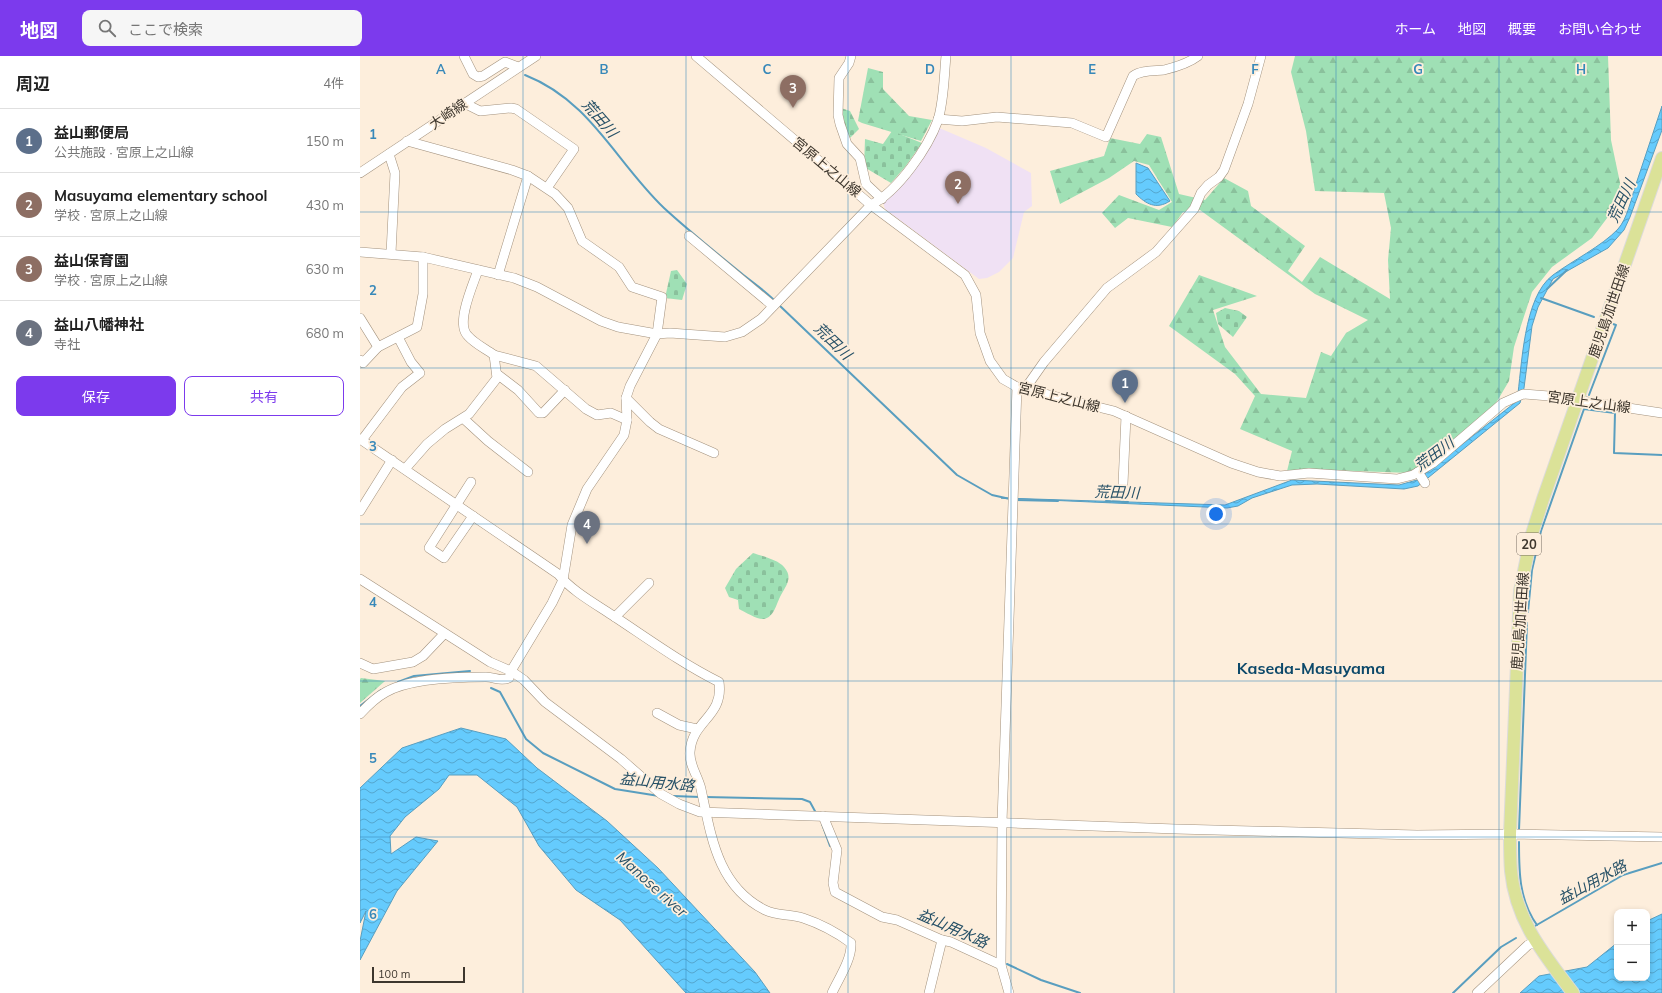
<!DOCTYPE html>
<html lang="ja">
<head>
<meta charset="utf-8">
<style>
	body { margin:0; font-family:Mulish,"Noto Sans JP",sans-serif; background:#f6f6f6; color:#222 }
	.controls { position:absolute; right:12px; bottom:12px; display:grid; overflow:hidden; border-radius:8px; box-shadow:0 2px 6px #0003 }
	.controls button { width:36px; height:36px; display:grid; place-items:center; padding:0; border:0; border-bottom:1px solid #e0e0e0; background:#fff; color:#222; font:20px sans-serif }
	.scale { position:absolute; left:12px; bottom:10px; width:93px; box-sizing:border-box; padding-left:4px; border:2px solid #3d362d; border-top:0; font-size:11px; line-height:14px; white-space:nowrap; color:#3d362d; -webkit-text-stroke:3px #fdeedc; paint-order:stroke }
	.you { position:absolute; left:856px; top:458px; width:14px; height:14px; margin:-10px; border:3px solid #fff; border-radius:50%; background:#1a73e8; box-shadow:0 0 0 6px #1a73e833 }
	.badge { display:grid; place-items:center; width:26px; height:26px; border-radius:50%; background:#7c3aed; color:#fff; font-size:13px; font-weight:700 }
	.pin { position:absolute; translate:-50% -33px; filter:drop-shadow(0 1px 2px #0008) }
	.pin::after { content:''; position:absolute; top:21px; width:14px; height:12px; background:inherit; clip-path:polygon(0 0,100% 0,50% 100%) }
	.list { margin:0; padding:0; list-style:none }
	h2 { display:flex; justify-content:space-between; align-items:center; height:52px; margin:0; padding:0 16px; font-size:17px }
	h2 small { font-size:13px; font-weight:400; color:#767676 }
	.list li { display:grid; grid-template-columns:26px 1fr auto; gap:12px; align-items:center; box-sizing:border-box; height:64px; padding:0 16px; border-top:1px solid #e0e0e0 }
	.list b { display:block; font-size:15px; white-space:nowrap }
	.list p { margin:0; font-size:13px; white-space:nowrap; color:#767676 }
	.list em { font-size:13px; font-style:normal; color:#767676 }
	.actions { display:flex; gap:8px; padding:12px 16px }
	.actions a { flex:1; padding:9px 0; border:1px solid #7c3aed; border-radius:8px; text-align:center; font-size:14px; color:#7c3aed }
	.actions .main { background:#7c3aed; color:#fff }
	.icon { flex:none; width:22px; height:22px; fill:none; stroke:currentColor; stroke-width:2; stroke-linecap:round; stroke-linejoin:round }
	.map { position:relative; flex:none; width:1302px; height:937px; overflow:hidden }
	header { display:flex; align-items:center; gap:24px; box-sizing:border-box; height:56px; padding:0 20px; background:#7c3aed; color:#fff }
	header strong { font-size:19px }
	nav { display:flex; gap:22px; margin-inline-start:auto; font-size:14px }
	.search { width:280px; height:36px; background:#f6f6f6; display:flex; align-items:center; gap:10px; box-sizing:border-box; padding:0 14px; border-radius:8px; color:#767676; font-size:15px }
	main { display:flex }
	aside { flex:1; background:#fff }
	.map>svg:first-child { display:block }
</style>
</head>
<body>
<header>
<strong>地図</strong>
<div class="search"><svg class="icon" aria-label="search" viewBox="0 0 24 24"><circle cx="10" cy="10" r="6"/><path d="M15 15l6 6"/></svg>ここで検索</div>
<nav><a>ホーム</a><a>地図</a><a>概要</a><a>お問い合わせ</a></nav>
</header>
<main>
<aside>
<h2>周辺<small>4件</small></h2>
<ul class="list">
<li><span class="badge" style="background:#5c6f8a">1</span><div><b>益山郵便局</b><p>公共施設 · 宮原上之山線</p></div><em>150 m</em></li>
<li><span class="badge" style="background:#8d6e63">2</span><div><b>Masuyama elementary school</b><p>学校 · 宮原上之山線</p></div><em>430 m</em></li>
<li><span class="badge" style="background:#8d6e63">3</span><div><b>益山保育園</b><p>学校 · 宮原上之山線</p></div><em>630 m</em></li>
<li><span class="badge" style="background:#6b7280">4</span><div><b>益山八幡神社</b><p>寺社</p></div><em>680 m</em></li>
</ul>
<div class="actions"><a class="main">保存</a><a>共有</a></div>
</aside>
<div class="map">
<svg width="1302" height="937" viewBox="0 0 1302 937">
	<defs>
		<pattern id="forest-firs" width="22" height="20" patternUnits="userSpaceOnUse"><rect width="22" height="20" fill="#9fe0b5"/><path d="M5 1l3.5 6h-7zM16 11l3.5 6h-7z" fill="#8ac19c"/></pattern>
		<pattern id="cemetery-stones" width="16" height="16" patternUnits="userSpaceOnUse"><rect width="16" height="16" fill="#9fe0b5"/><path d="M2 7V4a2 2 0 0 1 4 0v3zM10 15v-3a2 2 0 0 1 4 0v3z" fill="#8ac19c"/></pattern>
		<pattern id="water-waves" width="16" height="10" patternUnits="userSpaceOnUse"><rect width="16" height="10" fill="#65cbfd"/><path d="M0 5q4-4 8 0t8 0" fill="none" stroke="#54a6cd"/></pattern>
	</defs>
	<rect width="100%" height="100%" fill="#fdeedc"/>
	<polygon fill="#f0e1f4" points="577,71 626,92 671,117 672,150 664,156 653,202 639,216 627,222 619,223 525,153 523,146"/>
	<g fill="url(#forest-firs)">
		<polygon points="935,0 1248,0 1251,84 1263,141 1232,182 1192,211 1172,236 1154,291 1149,325 1136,347 1057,415 1050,417 969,414 927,415 932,395 880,373 895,340 875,318 809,270 839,219 897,240 853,254 865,291 901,338 946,342 961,296 971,300 986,277 1008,264 955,238 840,154 823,156 812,171 768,162 755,172 742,157 759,139 799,154 812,146 789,109 774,105 749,122 700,148 690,115 744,100 750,82 780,88 787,78 801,81 819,138 845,144 864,122 888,135 891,150 945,190 928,215 942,226 960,201 1030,243 1028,204 1031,172 1024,137 955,135 946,75 931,16"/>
		<polygon points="508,12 523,16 523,33 549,60 572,64 561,85 502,67 498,65"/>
		<polygon points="1,622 25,625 0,647 0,623"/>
	</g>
	<g fill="url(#cemetery-stones)">
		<polygon points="481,52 490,55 499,73 489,83 480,59"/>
		<polygon points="532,75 562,87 545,111 531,127 504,111 505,83 523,88"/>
		<polygon points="317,214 327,228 322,244 305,242 311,215"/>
		<polygon points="865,252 879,255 887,261 873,281 858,268 856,257"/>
		<path d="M393,497C402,500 418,504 424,511C434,522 425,531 420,541C416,549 414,561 404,563C398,564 385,556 379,553L378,544L369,541L365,532L376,513Z"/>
	</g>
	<g fill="url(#water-waves)" stroke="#599ebf">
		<path d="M1302,50V74L1270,161L1264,174L1248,192L1193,223L1178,251L1172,270L1164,332L1160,347L1058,430L1044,433L957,428L932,429L892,442L878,450L867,452L641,442L865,449L932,424L1039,429L1057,424L1157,345C1162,311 1163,241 1193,219C1212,205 1242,190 1258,173C1267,163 1271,144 1275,131C1284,104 1293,77 1302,50Z"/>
		<path d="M776,107L788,112L810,145C796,154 786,148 776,138Z"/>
		<polygon points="101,672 146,683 177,712 247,765 298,812 395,916 410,937 326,937 260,864 216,834 179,790 157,751 117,719 89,719 79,733 45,761 30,780 31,798 56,781 78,785 37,835 0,904 0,885 6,855 0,867 0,732 42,692"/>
		<polygon points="1302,858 1302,937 1160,937 1179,920 1227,911 1257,887 1257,922 1287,922 1287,865"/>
	</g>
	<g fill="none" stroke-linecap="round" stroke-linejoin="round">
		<g stroke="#599ebf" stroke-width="2">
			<path d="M165,19C231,45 255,105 304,152C329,175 355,196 381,217C392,226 404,234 414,244"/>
			<polyline points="1187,233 1207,214"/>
			<polyline points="1181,242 1234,261"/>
			<polyline points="419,249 597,419 632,439 650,443"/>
			<polyline points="1229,339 1256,269 1253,268"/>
			<polyline points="656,444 698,445"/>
			<polyline points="746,445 768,446"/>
			<polyline points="1168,556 1172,514 1181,475 1224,353 1255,357 1254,397 1302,399"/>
			<polyline points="38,626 54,620 110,615"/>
			<polyline points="131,632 140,636 166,683 183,697 255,733 299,740"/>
			<polyline points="0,650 21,634"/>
			<polyline points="313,740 340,741"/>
			<polyline points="345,741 442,743 450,746 456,757"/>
			<polyline points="462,768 470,790"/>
			<polyline points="1159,774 1167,567"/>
			<path d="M1159,786C1159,816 1159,844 1177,869"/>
			<polyline points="1175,870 1263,819 1302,807"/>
			<polyline points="647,908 681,924 720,937"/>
			<polyline points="1093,937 1141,891 1156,882"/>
		</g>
		<defs>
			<g id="minor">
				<polyline points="104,0 113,18 118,21 123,20 145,6 158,11"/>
				<polyline points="336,0 511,149 605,219 616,239 620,277 630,305 643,323 657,331 754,355 871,407 898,416 920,420 949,417 1037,423 1053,419 1073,407 1143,347 1163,338 1189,340 1302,357"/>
				<polyline points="491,0 489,7 479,22 478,59 480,68 487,88 500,102 506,128 522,143"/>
				<polyline points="104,47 120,55 151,52 156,53 214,93 187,132"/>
				<path d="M578,63L602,65L637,61L712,67L746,81L773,20C781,14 794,15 804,14C816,11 829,7 838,0"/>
				<polyline points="29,98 35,117 31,197"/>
				<polyline points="0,117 176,0"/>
				<polyline points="329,180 413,250"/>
				<path d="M0,196L63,201L154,222L177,231L241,265L258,271L297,278L310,277L365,281L382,276L401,263L511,149C538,135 568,92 578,64C584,44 584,21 586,0"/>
				<polyline points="138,219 168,120"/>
				<polyline points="0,262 18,291 57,271 63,238 63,201"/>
				<polyline points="134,299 176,310 226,353 237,359 251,357 267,364"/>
				<polyline points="0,304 3,307 18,291"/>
				<polyline points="137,318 158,334 179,357 183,357 205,334"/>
				<polyline points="665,333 684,306 747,232 796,196 834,153 841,137 848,129 859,121 864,114 888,48 901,0"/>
				<polyline points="266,342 290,366 299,373 354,397"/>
				<polyline points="104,363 128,385 168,416"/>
				<path d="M0,383L198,518C212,535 234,547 252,559C287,582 321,607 359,626C364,661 332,664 330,696C329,709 338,720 341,733C351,779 357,830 405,854C417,860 430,858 443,862C461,868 476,876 491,887C492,903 479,922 472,937"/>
				<polyline points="2,384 42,331 60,317 51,306 38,281"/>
				<path d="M45,413L67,388L85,373L109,358L137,322L134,299C126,293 115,288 108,280C95,268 113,229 118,214"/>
				<polyline points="1058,416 1065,427"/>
				<polyline points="111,426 69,492 84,502 113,460"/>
				<polyline points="763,428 766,360"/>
				<polyline points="0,455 32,404"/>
				<polyline points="0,523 130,606 151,615 164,624 185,646 261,703 301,738 319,748 340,756 816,773 1057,779 1150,778 1302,781"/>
				<polyline points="255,561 289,527"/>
				<polyline points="0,607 13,613 53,606 63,600 84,578"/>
				<polyline points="297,657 319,669 337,673"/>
				<path d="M0,658C8,649 15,642 26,636C51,622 97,621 126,621C135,621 140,626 149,622L151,615L192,547L203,524L212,469L227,433L264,379L267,364L266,342L270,330L297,278L302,241L272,231L259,211L222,185L208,152L195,138L168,120L152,114L47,85"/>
				<polyline points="463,760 477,794 473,827 475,836 522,861 537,864 582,884 569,937"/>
				<polyline points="582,884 591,886 641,909"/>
				<polyline points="649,937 641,909 642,766 657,331"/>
				<polyline points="1117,937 1168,889 1175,886"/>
			</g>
			<path id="major" d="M1213,937C1184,898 1156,866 1151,815C1150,803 1150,790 1150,778L1160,535L1171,481L1183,443L1302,102"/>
		</defs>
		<use href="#minor" stroke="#a3927e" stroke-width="10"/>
		<use href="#major" stroke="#dcdbd9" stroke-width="14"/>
		<use href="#minor" stroke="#fff" stroke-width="9"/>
		<use href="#major" stroke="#dbe298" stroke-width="12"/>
	</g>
	<path fill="none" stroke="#3788b9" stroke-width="1" stroke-opacity="0.55" d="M163,0V937M326,0V937M488,0V937M651,0V937M814,0V937M976,0V937M1139,0V937M0,156H1302M0,312H1302M0,468H1302M0,625H1302M0,781H1302"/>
	<g text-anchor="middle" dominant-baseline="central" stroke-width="3.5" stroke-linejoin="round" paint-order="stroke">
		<rect fill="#fdeedc" stroke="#776d62" stroke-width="1" x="1157" y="477" width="24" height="22" rx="3"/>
		<g font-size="13" font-weight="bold" fill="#3d362d">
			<text x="1169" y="488">20</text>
		</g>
		<g font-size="14" fill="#3d362d" stroke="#fdeedc">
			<text transform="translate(88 58) rotate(-34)">大崎線</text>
			<text transform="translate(467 111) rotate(40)">宮原上之山線</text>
			<text transform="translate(1249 255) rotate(-71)">鹿児島加世田線</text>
			<text transform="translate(699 341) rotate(14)">宮原上之山線</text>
			<text transform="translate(1229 346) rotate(8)">宮原上之山線</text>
			<text transform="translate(1160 565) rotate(-86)">鹿児島加世田線</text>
		</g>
		<g font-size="15" font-style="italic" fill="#275167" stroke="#fdeedc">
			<text transform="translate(240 62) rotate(49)">荒田川</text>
			<text transform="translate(1261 145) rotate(-65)">荒田川</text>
			<text transform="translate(473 285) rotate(44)">荒田川</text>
			<text transform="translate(1074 398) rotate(-37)">荒田川</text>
			<text transform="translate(757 436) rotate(2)">荒田川</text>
			<text transform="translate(297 726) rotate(6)">益山用水路</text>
			<text transform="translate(1232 826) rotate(-28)">益山用水路</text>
			<text transform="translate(292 828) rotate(42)">Manose river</text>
			<text transform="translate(593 872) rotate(24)">益山用水路</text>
		</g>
		<g font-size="16" font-weight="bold" fill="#0d496a" stroke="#fdeedc">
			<text x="951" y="612">Kaseda-Masuyama</text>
		</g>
	</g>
	<g font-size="13" text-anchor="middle" font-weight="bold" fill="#3788b9" stroke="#fdeedc" stroke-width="3.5" stroke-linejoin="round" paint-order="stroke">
		<text x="81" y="18">A</text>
		<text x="244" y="18">B</text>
		<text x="407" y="18">C</text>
		<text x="570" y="18">D</text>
		<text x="732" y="18">E</text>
		<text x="895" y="18">F</text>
		<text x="1058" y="18">G</text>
		<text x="1221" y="18">H</text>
		<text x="13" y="83">1</text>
		<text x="13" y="239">2</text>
		<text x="13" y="395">3</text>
		<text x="13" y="551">4</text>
		<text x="13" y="707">5</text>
		<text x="13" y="863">6</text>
	</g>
</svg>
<div class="controls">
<button>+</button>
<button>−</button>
</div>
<div class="scale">100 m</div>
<div class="you"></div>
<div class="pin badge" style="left:765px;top:347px;background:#5c6f8a">1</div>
<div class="pin badge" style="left:598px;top:148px;background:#8d6e63">2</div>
<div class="pin badge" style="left:433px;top:52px;background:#8d6e63">3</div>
<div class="pin badge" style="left:227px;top:488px;background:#6b7280">4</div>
</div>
</main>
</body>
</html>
